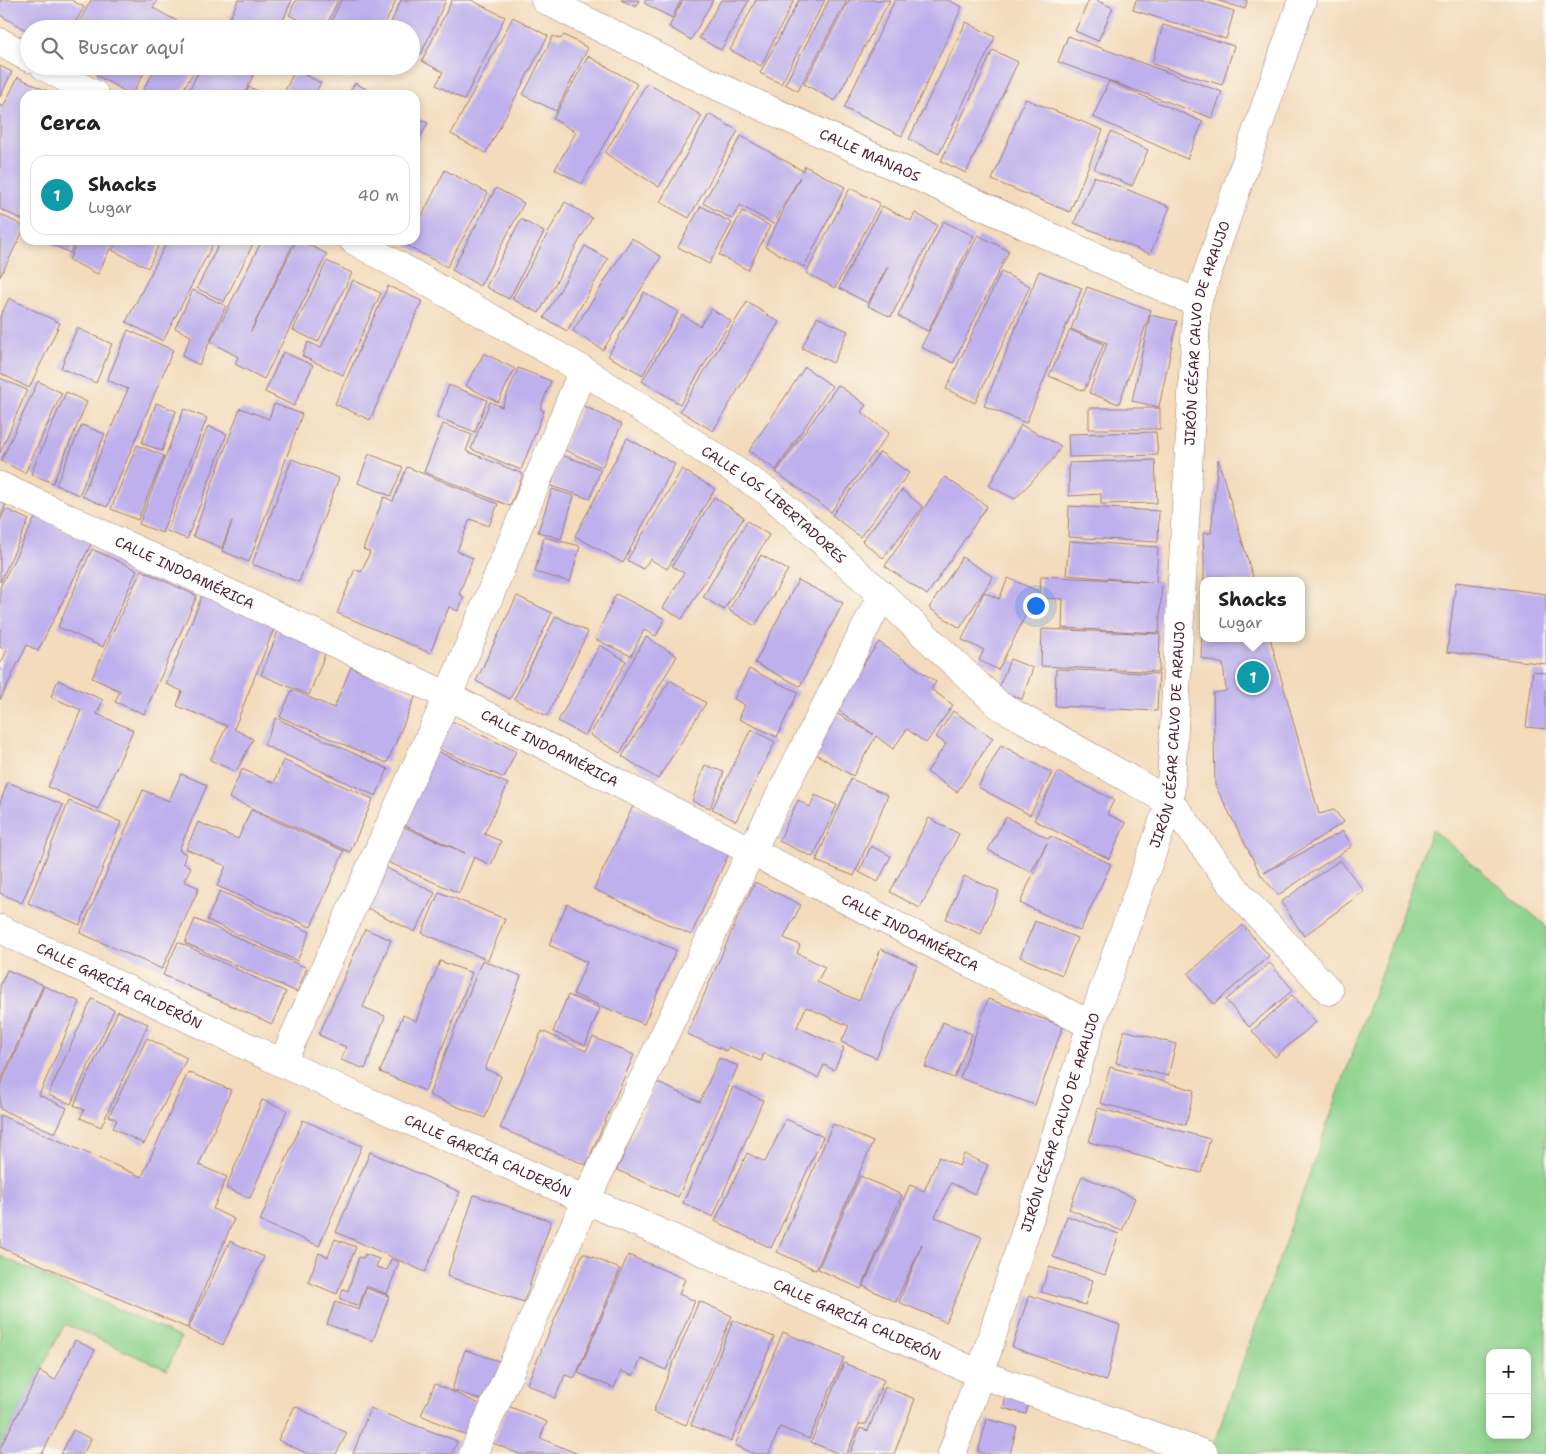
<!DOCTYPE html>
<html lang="es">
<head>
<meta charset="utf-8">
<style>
	body { margin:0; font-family:"Shantell Sans",sans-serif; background:#f6f6f6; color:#222 }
	.controls { position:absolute; right:15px; bottom:15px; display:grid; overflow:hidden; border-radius:10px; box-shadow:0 2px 8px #0003 }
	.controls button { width:45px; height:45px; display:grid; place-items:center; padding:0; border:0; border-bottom:1px solid #e0e0e0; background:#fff; color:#222; font:25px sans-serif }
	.you { position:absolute; left:1035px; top:605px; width:18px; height:18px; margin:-12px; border:4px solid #fff; border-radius:50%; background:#1a73e8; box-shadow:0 0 0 8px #1a73e833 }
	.badge { display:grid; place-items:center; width:32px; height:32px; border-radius:50%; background:#2563eb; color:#fff; font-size:16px; font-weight:700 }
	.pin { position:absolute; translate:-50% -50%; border:2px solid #fff; box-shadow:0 1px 5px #0006 }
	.popup { position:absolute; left:1200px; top:577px; width:105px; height:65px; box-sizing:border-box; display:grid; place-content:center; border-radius:10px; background:#fff; filter:drop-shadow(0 1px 4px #0005); font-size:16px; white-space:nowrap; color:#767676 }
	.popup b { font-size:19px; color:#222 }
	.popup::after { content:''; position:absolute; left:50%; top:100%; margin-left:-10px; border:10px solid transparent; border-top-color:#fff }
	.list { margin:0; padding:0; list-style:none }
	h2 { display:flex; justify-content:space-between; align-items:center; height:65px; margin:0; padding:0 20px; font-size:21px }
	h2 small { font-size:16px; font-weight:400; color:#767676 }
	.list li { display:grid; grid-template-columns:32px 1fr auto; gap:15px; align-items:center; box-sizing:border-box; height:80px; margin:0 10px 10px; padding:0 10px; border:1px solid #e0e0e0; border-radius:15px }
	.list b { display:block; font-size:19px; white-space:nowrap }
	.list p { margin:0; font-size:16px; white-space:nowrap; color:#767676 }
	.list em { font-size:16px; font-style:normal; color:#767676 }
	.icon { flex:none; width:28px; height:28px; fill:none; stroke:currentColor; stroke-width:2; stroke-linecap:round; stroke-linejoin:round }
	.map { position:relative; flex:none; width:1546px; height:1454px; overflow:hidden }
	.search { position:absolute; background:#fff; box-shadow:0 2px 8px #0003; left:20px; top:20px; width:400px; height:55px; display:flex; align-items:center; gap:12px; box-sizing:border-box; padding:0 18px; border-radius:28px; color:#767676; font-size:19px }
	.panel { position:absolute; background:#fff; box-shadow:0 2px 8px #0003; left:20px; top:90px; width:400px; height:155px; border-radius:15px }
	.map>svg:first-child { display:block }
</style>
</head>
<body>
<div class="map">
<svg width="1546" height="1454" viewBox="0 0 1546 1454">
	<rect width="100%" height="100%" fill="#fbf7ec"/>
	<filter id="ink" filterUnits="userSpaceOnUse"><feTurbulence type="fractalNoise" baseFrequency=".02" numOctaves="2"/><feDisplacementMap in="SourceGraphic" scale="10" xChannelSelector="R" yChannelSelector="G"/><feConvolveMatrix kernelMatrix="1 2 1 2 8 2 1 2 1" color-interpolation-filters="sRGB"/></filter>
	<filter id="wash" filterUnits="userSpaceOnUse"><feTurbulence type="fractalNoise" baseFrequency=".0096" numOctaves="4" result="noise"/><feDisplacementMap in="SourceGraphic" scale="20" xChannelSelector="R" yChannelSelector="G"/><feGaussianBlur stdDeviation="1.12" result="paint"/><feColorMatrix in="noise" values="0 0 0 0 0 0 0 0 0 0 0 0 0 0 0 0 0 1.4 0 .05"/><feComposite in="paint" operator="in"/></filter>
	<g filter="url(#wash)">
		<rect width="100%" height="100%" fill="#f3dbbc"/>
		<g fill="#8dd38d" stroke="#6c795c" fill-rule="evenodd">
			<path d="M1432,829L1546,926V1454H1210ZM1490,1353H1527V1435H1490Z"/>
			<polygon points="0,1256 181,1338 167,1370 65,1324 0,1448"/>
		</g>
		<g id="blocks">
			<g fill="#beb0ed">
				<polygon points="0,0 71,0 84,7 72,29 60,29 53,25 51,29 29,29 29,32 0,15"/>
				<polygon points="91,0 157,0 153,8 177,21 173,29 130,29 120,23 117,29 75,29"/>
				<polygon points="238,0 292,0 279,29 225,29"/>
				<polygon points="296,0 338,0 325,29 319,29 289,15"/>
				<polygon points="341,0 396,0 383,29 328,29"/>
				<polygon points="401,0 446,0 421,54 411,50 411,29 388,29"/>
				<polygon points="452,0 471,0 505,17 464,100 436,85 443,72 422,61"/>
				<polygon points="621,0 639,0 636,7"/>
				<polygon points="646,0 681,0 672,18 644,3"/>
				<polygon points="683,0 713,0 691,40 669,27"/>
				<polygon points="721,0 749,0 721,50 699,38"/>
				<polygon points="756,0 794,0 761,66 730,50"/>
				<polygon points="799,0 825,0 781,84 760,73"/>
				<polygon points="829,0 847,0 798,91 785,84"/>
				<polygon points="849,0 890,0 835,101 804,84"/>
				<polygon points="895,0 948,0 962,7 902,136 844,108"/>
				<polygon points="1089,0 1096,0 1113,8 1098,41 1075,31"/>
				<polygon points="1136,0 1200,0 1234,11 1226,39 1133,10"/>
				<polygon points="1216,0 1247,0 1245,9"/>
				<polygon points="513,17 548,36 486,153 451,134"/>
				<polygon points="966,22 995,37 939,154 909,139"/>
				<polygon points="1163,25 1234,46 1222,85 1152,64"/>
				<polygon points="564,35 588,48 556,111 523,95 553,36 560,39"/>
				<polygon points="1068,36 1222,92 1212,118 1058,62"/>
				<polygon points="993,50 1018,62 966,173 941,161"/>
				<polygon points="588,56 637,84 582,184 555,169 576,132 553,119"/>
				<polygon points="0,66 12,72 0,97"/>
				<polygon points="101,66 148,66 132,95 96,75"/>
				<polygon points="157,66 197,66 180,95 144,95 141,93"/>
				<polygon points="201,66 256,66 257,67 244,95 187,95"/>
				<polygon points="348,66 366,66 363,73"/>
				<polygon points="295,70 321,83 314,95 283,95"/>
				<polygon points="18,77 55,95 25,95 25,216 23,220 0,209 0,105 3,107"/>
				<polygon points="1109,81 1203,122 1187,159 1093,117"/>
				<polygon points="355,83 377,95 348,95"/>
				<polygon points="647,83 702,116 659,187 605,153"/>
				<polygon points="249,87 267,95 245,95"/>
				<polygon points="1025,99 1103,130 1070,212 992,180"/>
				<polygon points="709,114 738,131 689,218 660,202"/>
				<polygon points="415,116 428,123 415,147"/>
				<polygon points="1111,132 1148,150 1132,186 1094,169"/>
				<polygon points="741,136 803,171 805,166 845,187 804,267 765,247 800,177 773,224 740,205 732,219 703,203"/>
				<polygon points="445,170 488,193 447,267 407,246 410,240 415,240 415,230"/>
				<polygon points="1094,176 1170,207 1150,254 1074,223"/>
				<polygon points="496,188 524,203 480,286 452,270"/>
				<polygon points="850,188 880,203 835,288 806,273"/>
				<polygon points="565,202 592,218 539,313 512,299"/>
				<polygon points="701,206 732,223 709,264 678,247"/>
				<polygon points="882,206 911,221 915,213 937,225 891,317 868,306 888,266 868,303 839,288"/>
				<polygon points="742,211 770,226 748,270 719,255"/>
				<polygon points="0,214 25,227 0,277"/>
				<polygon points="521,219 544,232 509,299 486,287"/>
				<polygon points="943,221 974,236 928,331 898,316"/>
				<polygon points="978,235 1009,251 953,363 921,347"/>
				<polygon points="632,238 661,257 603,350 573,331"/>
				<polygon points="50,240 76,240 70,253 49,243"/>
				<polygon points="78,240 114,240 98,274 69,260"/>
				<polygon points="117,240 161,240 148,268 112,250"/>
				<polygon points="168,240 215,240 163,341 126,322"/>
				<polygon points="221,240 255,240 224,302 197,288"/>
				<polygon points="262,240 295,240 251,331 297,240 299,240 327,254 264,379 235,364 238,357 211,342"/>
				<polygon points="585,246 608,259 567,331 544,318"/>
				<polygon points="327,261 352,273 318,342 293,330"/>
				<polygon points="1039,271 1082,288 1026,423 984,406"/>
				<polygon points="1001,272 1030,286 975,403 946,389"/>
				<polygon points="353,280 381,293 343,375 302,356 308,342 321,348"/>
				<polygon points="388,286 422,301 370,420 335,404"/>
				<polygon points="1087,287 1151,310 1119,404 1089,393 1107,343 1071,329"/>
				<polygon points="193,290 226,306 199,365 182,356 191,336 175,328"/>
				<polygon points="644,292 678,312 643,375 608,356"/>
				<polygon points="9,298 60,323 29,388 0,373 0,317"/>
				<polygon points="747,302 779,322 713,431 680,411"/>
				<polygon points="711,309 731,321 680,404 642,381 682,315 700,326"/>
				<polygon points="1150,315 1177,321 1159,407 1132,401"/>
				<polygon points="817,317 848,331 833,363 802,348"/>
				<polygon points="77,328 112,344 96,383 61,368"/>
				<polygon points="128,330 173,350 107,507 82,496 128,389 107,380"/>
				<polygon points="1070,330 1104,344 1084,391 1049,376"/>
				<polygon points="283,352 313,365 294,406 265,392"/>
				<polygon points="484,353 515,369 498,402 466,386"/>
				<polygon points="805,367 832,386 776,470 749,451"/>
				<polygon points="518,368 551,381 540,409 544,411 521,470 471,449 490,402 502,407"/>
				<polygon points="0,378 27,390 0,453"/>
				<polygon points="38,381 62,393 25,473 1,461"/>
				<polygon points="449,385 487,400 475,432 437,417"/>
				<polygon points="838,385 866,405 861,412 889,433 831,512 776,472"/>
				<polygon points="66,392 87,402 53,483 31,474"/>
				<polygon points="156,403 176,411 162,451 142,443"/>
				<polygon points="274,404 302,414 249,562 222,551 232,521 222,548 193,536 240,408 269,419"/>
				<polygon points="582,405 622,424 602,467 563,449"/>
				<rect x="1089" y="408" width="71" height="21"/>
				<polygon points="184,409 207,418 162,533 139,524"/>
				<polygon points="443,424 472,435 466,451 523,474 510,506 424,472"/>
				<polygon points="82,425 105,434 79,495 56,485"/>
				<polygon points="1021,425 1061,446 1054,458 1015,499 989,486"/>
				<polygon points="208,426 227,434 187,539 167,531"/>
				<polygon points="1156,432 1158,455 1069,457 1068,434"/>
				<polygon points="627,438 675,464 623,563 575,536"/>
				<polygon points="137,445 164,456 138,520 111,509"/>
				<polygon points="880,452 909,473 860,537 832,515"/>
				<polygon points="369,454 403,467 391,496 358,483"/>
				<polygon points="561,455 601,469 590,499 551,486"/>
				<polygon points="292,459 339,478 299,582 252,564"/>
				<polygon points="1218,459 1254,581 1204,581 1204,560 1203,533 1211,533"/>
				<polygon points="1155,460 1157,503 1101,504 1101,494 1069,496 1069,463"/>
				<polygon points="407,467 498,504 489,526 470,519 457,551 473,558 459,594 464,597 458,611 449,607 430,653 337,613 355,569 361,572 370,552 363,549 384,497 393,501"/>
				<polygon points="682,469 715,489 667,569 650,559 643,569 627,560"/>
				<polygon points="945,477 987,506 927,595 885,566"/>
				<polygon points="552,489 574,496 561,539 538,532"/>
				<polygon points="902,490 923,507 883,558 862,541"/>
				<polygon points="714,497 744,517 682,619 663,608 684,573 672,566"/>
				<polygon points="0,502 6,504 0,518"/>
				<polygon points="1069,506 1159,511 1158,542 1068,537"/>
				<polygon points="6,509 29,520 0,582 0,522"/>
				<polygon points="36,516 91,544 38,651 27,645 0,700 0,665 7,650 0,647 0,587"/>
				<polygon points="747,521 769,535 724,610 703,597"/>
				<polygon points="544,537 580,546 570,582 535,572"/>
				<polygon points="1069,541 1158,547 1156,582 1162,582 1159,633 1062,628 1063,599 1040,598 1041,576 1152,582 1066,575"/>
				<polygon points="92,549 137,570 103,647 58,627"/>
				<polygon points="761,555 788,570 755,626 729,610"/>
				<polygon points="962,557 993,577 960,628 929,608"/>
				<polygon points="141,570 197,596 144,714 115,702 120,691 92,678"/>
				<polygon points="1008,578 1038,591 998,670 979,660 984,650 962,640 984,592 999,599"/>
				<polygon points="798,580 843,603 800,686 755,663"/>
				<polygon points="1456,582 1546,594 1546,664 1447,652"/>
				<polygon points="616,594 665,619 656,636 644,630 631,656 595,639"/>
				<polygon points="202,596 275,626 234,729 253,739 236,772 210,760 227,726 177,706 182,691 166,684"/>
				<polygon points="517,596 552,613 510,699 476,681"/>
				<polygon points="1203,611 1204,611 1204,638 1270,638 1319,814 1334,810 1344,822 1264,873 1343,831 1352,846 1278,895 1261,875 1215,785 1213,693 1226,691 1223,664 1201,658"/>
				<polygon points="556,616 588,632 547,716 514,699"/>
				<polygon points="279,629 327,649 309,695 261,675"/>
				<polygon points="1042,629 1160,634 1159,672 1041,666"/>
				<polygon points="646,637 677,656 620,753 590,735"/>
				<polygon points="879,642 936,682 931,689 953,705 926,743 907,729 893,749 876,736 853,776 812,752 834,712 873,734 833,707"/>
				<polygon points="600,645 626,661 585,736 558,721"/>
				<polygon points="1010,659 1033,668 1022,699 998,690"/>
				<polygon points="351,667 416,695 387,763 280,717 292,690 334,708"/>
				<polygon points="749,669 798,692 777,737 739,719 745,705 734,699"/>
				<polygon points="1056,669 1159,674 1157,711 1055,706"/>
				<polygon points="1533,671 1546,673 1546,729 1526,727"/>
				<polygon points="58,680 103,700 97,714 133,730 98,809 48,787 81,710 51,697"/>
				<polygon points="670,680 706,703 658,779 622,756"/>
				<polygon points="953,711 993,738 957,792 927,772 946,744 936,737"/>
				<polygon points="276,718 388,769 376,796 264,745"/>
				<polygon points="449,720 516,751 504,778 437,748"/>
				<polygon points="751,729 775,742 736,821 712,809"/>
				<polygon points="1001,745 1052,773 1030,815 978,787"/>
				<polygon points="433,749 508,784 484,834 501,841 491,865 474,857 459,893 385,861 401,826 465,853 399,823"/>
				<polygon points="283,760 373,799 350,852 229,798 242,769 274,783"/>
				<polygon points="705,765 724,772 710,808 692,801"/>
				<polygon points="1058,772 1114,800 1107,814 1126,823 1109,859 1034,820"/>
				<polygon points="181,774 207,785 179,850 186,854 183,863 191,867 184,881 199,888 162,969 80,933 143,790 169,801"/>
				<polygon points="851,779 888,795 854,876 816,861"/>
				<polygon points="8,782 63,805 22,903 0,893 0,802"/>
				<polygon points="815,795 837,805 813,857 779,841 798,800 810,807"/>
				<polygon points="69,801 121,822 80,925 28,903"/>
				<polygon points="633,806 730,851 691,935 594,889"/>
				<polygon points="251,810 344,851 311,927 217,886 226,866 186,849 198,822 238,839"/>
				<polygon points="1006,817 1049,839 1050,836 1111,864 1080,931 1020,903 1047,843 1031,872 988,850"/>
				<polygon points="929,818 959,834 920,908 890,892"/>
				<polygon points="871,846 891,856 878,882 859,872"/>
				<polygon points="1340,860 1364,891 1304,936 1281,902"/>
				<polygon points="383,866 435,893 415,932 363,906"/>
				<polygon points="964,876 999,891 981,934 946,919"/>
				<polygon points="755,882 801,905 784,938 800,945 797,953 825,967 817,982 859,1001 881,949 917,965 876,1058 841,1042 849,1026 806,1007 797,1027 844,1048 834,1070 824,1065 818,1078 764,1053 761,1061 729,1047 726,1051 687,1034 738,917"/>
				<polygon points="220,891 310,932 297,961 207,920"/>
				<polygon points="439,892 505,919 488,960 422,933"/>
				<polygon points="567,904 676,950 644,1024 573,994 587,962 549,945"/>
				<polygon points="195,919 307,968 297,992 185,943"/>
				<polygon points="1035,921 1077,938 1062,975 1020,957"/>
				<polygon points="1243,925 1269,956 1214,1004 1188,974"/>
				<polygon points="365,929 391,940 363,1007 385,1016 365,1069 341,1060 346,1047 319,1035"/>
				<polygon points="178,942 286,992 272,1024 163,975"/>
				<polygon points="482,960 521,976 485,1069 501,1076 485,1118 429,1095"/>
				<polygon points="440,961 472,973 425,1091 380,1072 403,1015 416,1021"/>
				<polygon points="1270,963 1293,990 1249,1027 1226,1000"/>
				<polygon points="7,970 43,985 0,1083 0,986"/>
				<polygon points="44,986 80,1002 39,1095 67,1108 55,1133 0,1109 0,1087"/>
				<polygon points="568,995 600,1008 585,1045 553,1032"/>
				<polygon points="1292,995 1316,1022 1275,1057 1252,1031"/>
				<polygon points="92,999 114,1010 71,1104 48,1095"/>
				<polygon points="988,999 1063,1026 1035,1105 960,1078"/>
				<polygon points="118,1011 148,1024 101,1127 80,1118 84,1110 74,1105"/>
				<polygon points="943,1022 972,1034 954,1078 925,1067"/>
				<polygon points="1124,1030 1176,1044 1168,1076 1116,1063"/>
				<polygon points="542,1031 586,1051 593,1037 634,1055 586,1165 500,1128"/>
				<polygon points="147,1038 187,1058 144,1144 113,1128 117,1120 109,1116"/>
				<polygon points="719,1058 738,1066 678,1197 617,1170 656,1082 700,1102"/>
				<polygon points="1110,1067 1194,1090 1186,1125 1100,1103"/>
				<polygon points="188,1072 231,1090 199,1165 227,1177 213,1209 234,1219 187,1328 0,1247 0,1115 142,1177"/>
				<polygon points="733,1087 763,1100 713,1217 683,1203"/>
				<polygon points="262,1100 287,1110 250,1198 226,1188"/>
				<polygon points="1098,1108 1210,1139 1201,1173 1089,1142"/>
				<polygon points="786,1119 823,1137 771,1248 715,1221 747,1153 765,1162"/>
				<polygon points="303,1120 362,1146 319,1246 260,1221"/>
				<polygon points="833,1124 873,1142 816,1270 777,1252"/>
				<polygon points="370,1152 460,1192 425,1272 336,1232"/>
				<polygon points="964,1154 988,1165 975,1194 951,1183 935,1217 982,1237 946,1322 899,1302 922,1244 896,1302 863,1286 910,1185 924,1191 939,1157 959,1166"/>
				<polygon points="860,1176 902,1195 861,1289 818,1269"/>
				<polygon points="1082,1176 1135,1198 1122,1231 1069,1209"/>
				<polygon points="474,1195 551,1221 524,1302 447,1276"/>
				<polygon points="1067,1216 1119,1234 1105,1275 1053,1257"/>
				<polygon points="335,1239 356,1247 337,1294 308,1282 319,1253 328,1257"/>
				<polygon points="230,1241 264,1257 223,1345 188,1329"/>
				<polygon points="583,1253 620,1269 575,1378 565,1375 555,1398 527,1384"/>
				<polygon points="365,1254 379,1259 376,1267 387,1270 391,1259 399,1262 387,1294 366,1286 359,1306 340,1299 343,1289 348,1291 359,1257 363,1258"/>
				<polygon points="628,1255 685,1279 679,1294 695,1301 666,1370 641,1359 633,1376 621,1371 614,1388 578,1373"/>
				<polygon points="1049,1267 1093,1280 1085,1305 1041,1292"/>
				<polygon points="366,1288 389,1296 373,1341 327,1324 335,1302 359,1310"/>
				<polygon points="1029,1295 1120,1325 1106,1381 1012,1347"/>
				<polygon points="699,1301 732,1316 686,1425 653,1412"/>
				<polygon points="733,1320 774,1337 731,1441 691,1425"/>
				<polygon points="783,1332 844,1358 809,1439 780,1427 769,1454 755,1454 735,1445"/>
				<polygon points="75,1340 95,1350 42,1454 0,1454 0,1448 40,1371 55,1380"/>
				<polygon points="465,1350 502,1362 488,1402 452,1390"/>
				<polygon points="844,1363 884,1380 866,1424 859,1424 847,1454 839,1454 811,1442"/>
				<polygon points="1012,1375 1034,1381 1026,1414 1003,1408"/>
				<polygon points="435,1384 482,1405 469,1437 421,1415"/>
				<polygon points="885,1387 915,1399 894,1454 850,1454 860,1428 868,1431"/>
				<polygon points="295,1406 347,1433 336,1454 308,1454 278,1440"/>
				<polygon points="508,1406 547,1422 540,1438 578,1454 519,1454 493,1443"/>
				<polygon points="370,1408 457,1441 452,1454 353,1454"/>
				<polygon points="987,1419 1017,1427 1010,1454 985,1454 978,1452"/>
				<polygon points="73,1430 91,1439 83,1454 61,1454"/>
			</g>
		</g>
	</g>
	<g filter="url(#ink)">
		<use href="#blocks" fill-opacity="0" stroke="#9e7d74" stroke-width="1"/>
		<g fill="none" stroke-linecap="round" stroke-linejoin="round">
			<defs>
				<g id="minor">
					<path id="s1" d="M545,0L704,80L1197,303"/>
					<polyline points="0,42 29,58"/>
					<polyline points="44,66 95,95"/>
					<path id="s2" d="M353,240L583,370L768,492L882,595L999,705L1170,802L1241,896L1329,991"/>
					<path id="s3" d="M0,486L448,696L1091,1025"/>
					<path id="s4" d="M0,929L282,1063L586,1200L980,1374L1204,1454"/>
					<polyline points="282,1063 448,696 583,370"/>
					<polyline points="473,1454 586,1200 751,852 882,595"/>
					<path id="s5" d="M952,1454L980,1374L1091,1025L1170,802L1197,303L1302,0"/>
				</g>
			</defs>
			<use href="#minor" stroke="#9e7d74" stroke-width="29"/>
			<use href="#minor" stroke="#fff" stroke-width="28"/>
		</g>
	</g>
	<g text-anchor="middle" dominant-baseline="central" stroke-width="4.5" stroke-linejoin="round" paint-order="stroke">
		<g font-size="14" fill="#4a1f2b" stroke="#fbf7ec">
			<text stroke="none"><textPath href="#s1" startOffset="360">CALLE MANAOS</textPath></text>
			<text stroke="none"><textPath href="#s5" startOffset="1159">JIRÓN CÉSAR CALVO DE ARAUJO</textPath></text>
			<text stroke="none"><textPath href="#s2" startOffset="498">CALLE LOS LIBERTADORES</textPath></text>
			<text stroke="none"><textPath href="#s3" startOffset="204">CALLE INDOAMÉRICA</textPath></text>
			<text stroke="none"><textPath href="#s5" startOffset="754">JIRÓN CÉSAR CALVO DE ARAUJO</textPath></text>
			<text stroke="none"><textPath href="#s3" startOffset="609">CALLE INDOAMÉRICA</textPath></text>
			<text stroke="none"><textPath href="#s3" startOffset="1014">CALLE INDOAMÉRICA</textPath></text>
			<text stroke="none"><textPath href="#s4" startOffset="132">CALLE GARCÍA CALDERÓN</textPath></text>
			<text stroke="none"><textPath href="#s5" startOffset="349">JIRÓN CÉSAR CALVO DE ARAUJO</textPath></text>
			<text stroke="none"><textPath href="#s4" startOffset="538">CALLE GARCÍA CALDERÓN</textPath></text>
			<text stroke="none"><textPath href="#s4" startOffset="942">CALLE GARCÍA CALDERÓN</textPath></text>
		</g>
	</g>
</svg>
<div class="controls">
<button>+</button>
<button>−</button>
</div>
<div class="you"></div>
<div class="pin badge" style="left:1253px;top:677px;background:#0f9aa8">1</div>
<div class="popup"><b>Shacks</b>Lugar</div>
<div class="search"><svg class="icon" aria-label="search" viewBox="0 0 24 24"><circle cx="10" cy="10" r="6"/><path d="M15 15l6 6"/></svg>Buscar aquí</div>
<section class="panel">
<h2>Cerca<small></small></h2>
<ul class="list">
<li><span class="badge" style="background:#0f9aa8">1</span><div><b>Shacks</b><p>Lugar</p></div><em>40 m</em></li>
</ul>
</section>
</div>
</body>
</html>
